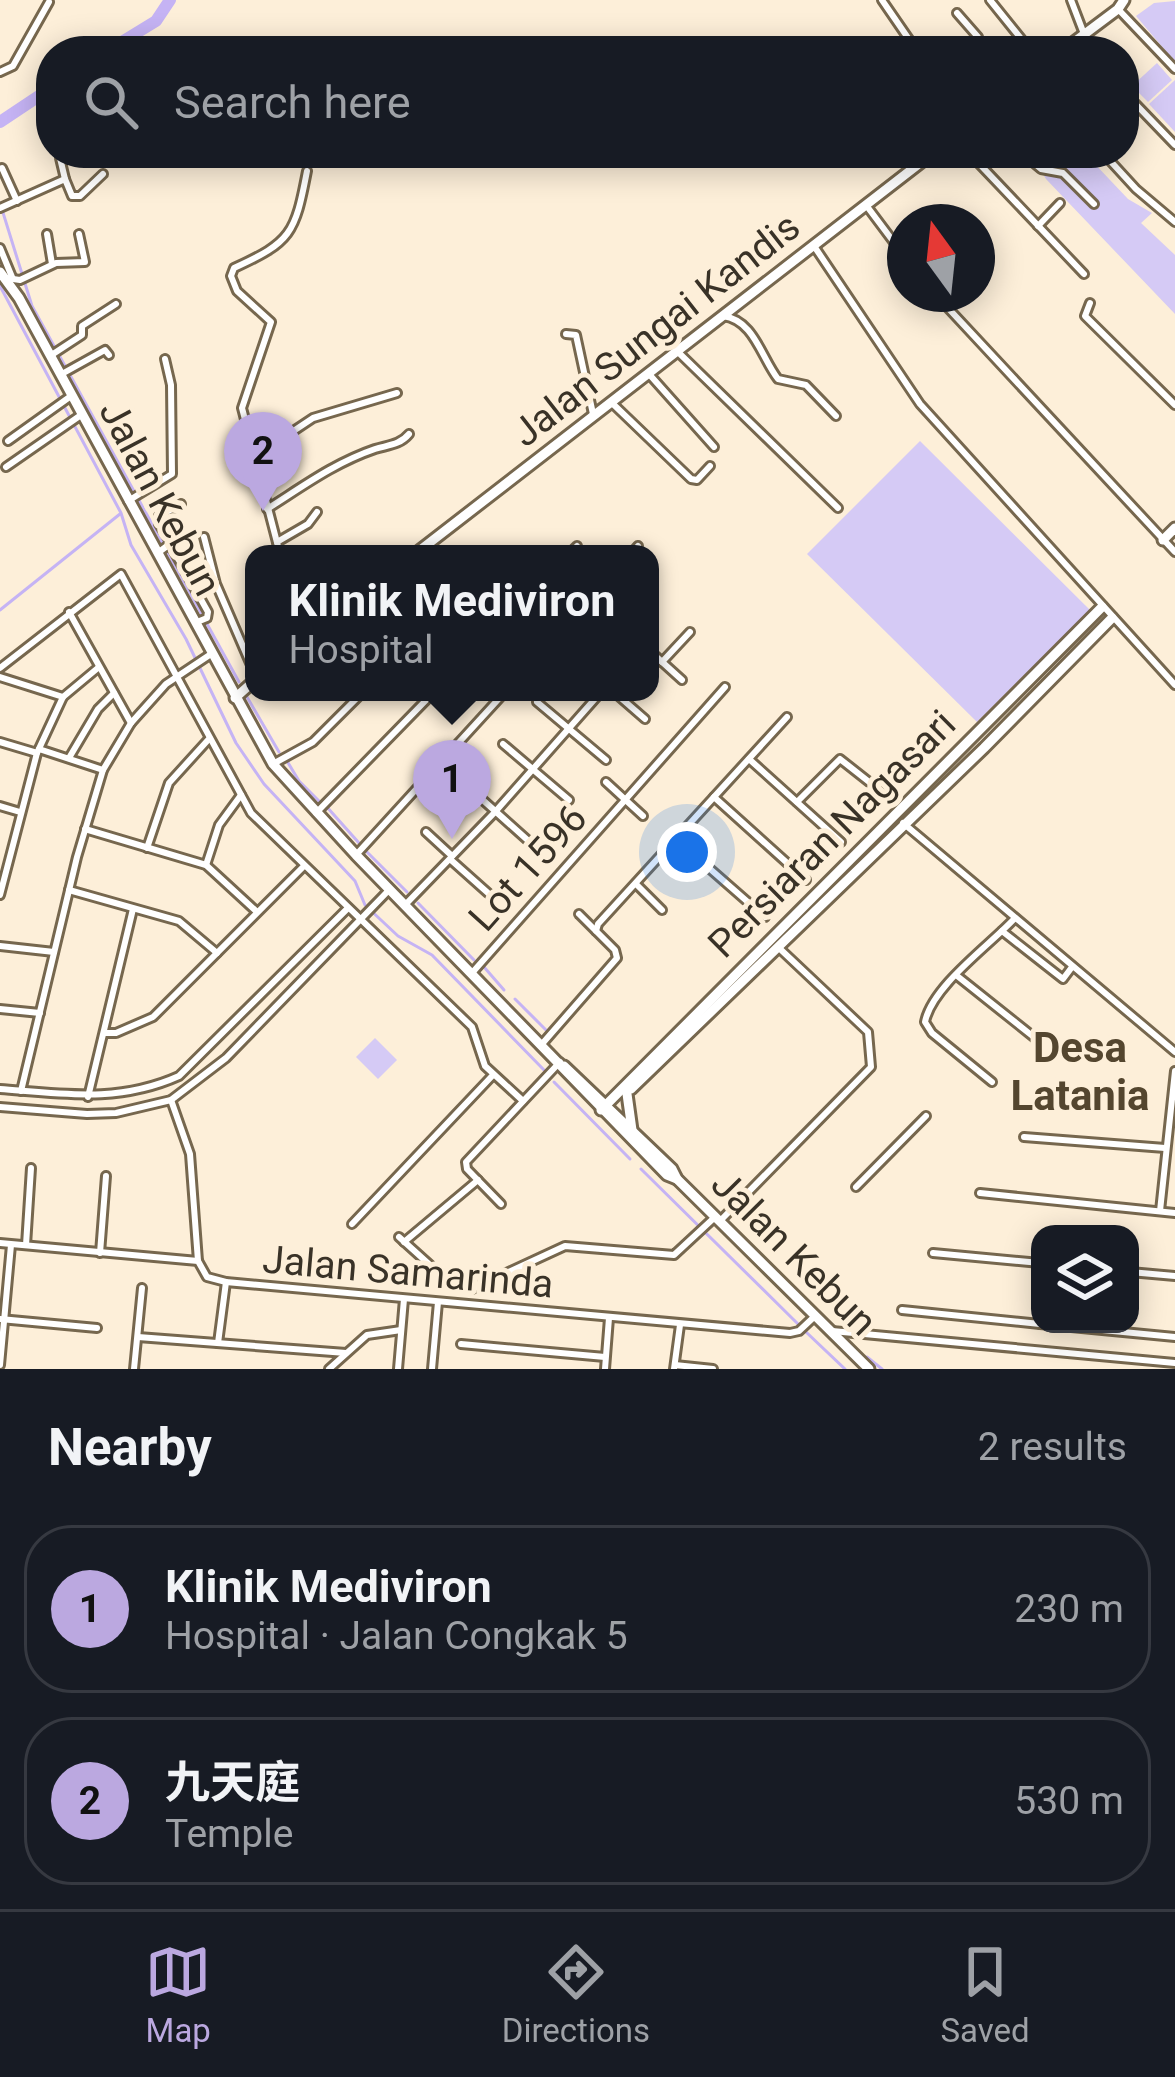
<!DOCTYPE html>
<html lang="en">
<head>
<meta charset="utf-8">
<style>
	body { margin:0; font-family:Roboto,"Noto Sans SC",sans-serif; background:#20242c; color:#f1f3f6 }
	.controls { position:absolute; right:36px; bottom:36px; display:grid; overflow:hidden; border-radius:24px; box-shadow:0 6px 30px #0003 }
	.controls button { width:108px; height:108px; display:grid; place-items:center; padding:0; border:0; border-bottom:3px solid #363941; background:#171b24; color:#f1f3f6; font:60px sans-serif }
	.compass { position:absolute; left:887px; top:204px; width:108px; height:108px; border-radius:50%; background:#171b24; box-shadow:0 6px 30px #0003; rotate:345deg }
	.you { position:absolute; left:687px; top:852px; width:42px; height:42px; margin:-30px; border:9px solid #fff; border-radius:50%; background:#1a73e8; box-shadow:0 0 0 18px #1a73e833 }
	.badge { display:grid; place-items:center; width:78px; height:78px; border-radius:50%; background:#bba8e0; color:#111; font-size:39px; font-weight:700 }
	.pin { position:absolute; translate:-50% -99px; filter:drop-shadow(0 3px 6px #0008) }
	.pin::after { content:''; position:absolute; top:63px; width:42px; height:36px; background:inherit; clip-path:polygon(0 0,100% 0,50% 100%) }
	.popup { position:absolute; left:245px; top:545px; width:414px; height:156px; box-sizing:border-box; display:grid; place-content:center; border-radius:24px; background:#171b24; filter:drop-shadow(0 3px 9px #0005); font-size:39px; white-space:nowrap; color:#9ea1a6 }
	.popup b { font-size:45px; color:#f1f3f6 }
	.popup::after { content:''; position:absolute; left:50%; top:100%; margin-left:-24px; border:24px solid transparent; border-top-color:#171b24 }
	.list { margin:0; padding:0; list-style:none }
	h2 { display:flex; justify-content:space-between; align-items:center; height:156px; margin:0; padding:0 48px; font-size:51px }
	h2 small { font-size:39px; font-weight:400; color:#9ea1a6 }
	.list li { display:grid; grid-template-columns:78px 1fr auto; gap:36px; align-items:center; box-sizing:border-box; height:168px; margin:0 24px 24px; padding:0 24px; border:3px solid #363941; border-radius:48px }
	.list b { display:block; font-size:45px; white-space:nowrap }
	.list p { margin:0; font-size:39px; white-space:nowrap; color:#9ea1a6 }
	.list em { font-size:39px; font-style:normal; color:#9ea1a6 }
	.icon { flex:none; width:66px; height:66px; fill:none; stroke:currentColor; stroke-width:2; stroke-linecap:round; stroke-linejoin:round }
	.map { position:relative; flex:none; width:1175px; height:1369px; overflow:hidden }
	.search { position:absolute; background:#171b24; box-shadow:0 6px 30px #0003; left:36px; right:36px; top:36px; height:132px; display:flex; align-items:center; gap:30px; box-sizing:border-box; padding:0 42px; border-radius:48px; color:#9ea1a6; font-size:45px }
	.sheet { height:540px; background:#171b24 }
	nav { display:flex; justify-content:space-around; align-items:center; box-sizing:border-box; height:168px; border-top:3px solid #363941; background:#171b24; font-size:33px; color:#9ea1a6 }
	nav a { display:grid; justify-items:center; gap:6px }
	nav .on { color:#bba8e0 }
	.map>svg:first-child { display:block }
</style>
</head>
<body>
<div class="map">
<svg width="1175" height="1369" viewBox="0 0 1175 1369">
	<rect width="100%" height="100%" fill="#fdefd9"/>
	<g fill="#d5caf5">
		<polygon points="1175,1 1175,62 1136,16 1154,3"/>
		<polygon points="1157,63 1172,80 1148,102 1132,86"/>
		<polygon points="1175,80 1175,132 1149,104"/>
		<polygon points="1031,153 1078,153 1092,161 1128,199 1152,213 1141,223 1175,255 1175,314 1046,179"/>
		<polygon points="920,441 1090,610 977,722 807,554"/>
		<polygon points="375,1038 397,1060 378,1079 356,1057"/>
	</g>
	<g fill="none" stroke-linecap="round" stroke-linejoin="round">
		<g stroke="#c5b3f4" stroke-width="3">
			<polyline points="0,203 32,306 239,682"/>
			<polyline points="0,286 121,513 131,545 186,639 236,743 264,784 355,881 365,905 398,936 432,955 544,1070"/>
			<polyline points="0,610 120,514"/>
			<polyline points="247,697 279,752"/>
			<polyline points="287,761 299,781 319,801"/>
			<polyline points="326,806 359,843"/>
			<polyline points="365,850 407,892"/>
			<polyline points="418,903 474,960"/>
			<polyline points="484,967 504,990"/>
			<polyline points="515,999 547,1031"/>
			<polyline points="554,1082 630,1159"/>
			<polyline points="641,1169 799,1325"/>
			<polyline points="806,1332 845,1369"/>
			<polyline points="867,1357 882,1369"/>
		</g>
		<g stroke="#c5b3f4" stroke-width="12">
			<polyline points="107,51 156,21 170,0"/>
			<polyline points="0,122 51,88"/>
		</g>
		<defs>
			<g id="street">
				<polyline points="882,0 917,51"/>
				<polyline points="990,0 1031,51"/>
				<polyline points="1071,0 1084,34"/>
				<polyline points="1118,9 1175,69"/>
				<polyline points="957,13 978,37 981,51"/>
				<polyline points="0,72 13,66 49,2"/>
				<polyline points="1124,92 1175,145"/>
				<polyline points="969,153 1084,274"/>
				<polyline points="1022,153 1041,169 1063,173 1094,204"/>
				<polyline points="1103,153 1136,189 1175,222"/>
				<polyline points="60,158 65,179"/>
				<polyline points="2,168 17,201"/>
				<polyline points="866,205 905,257"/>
				<polyline points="0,208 65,179 72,196 80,196 103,174"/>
				<polyline points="1038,226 1060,203"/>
				<polyline points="47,234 52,264"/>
				<polyline points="814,246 920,404 1175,685"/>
				<polyline points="0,248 12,277"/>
				<polyline points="6,278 20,280 56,263 85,262 79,234"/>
				<polyline points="935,294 1175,552"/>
				<polyline points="1090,303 1085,316 1175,405"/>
				<path d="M723,316C754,320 761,357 778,379L806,385L836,416"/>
				<polyline points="566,334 576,335 593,414"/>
				<polyline points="678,352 838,508"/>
				<polyline points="50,356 82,335 82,326 116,304"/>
				<polyline points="649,374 714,447"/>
				<polyline points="60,375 105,350 109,355"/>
				<polyline points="612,403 691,479 697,480 710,466"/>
				<polyline points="8,441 71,396"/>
				<polyline points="256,456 313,418 397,393"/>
				<polyline points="6,467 81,415"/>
				<polyline points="128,501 172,474 171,385 165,359"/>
				<path d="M267,509C302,487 334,463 375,449C388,445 400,445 409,434"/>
				<polyline points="204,537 216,584 254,672"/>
				<polyline points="277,542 308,524 317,512"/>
				<polyline points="171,546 208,612 207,618 197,622"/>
				<polyline points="159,552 171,543 159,524 159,516 181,504"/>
				<path d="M280,554L242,408L271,322L237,291L231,276L234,268C291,242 295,234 307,171"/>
				<polyline points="569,554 577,546"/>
				<polyline points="631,554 638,546"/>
				<polyline points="69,612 131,723"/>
				<polyline points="650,651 682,680"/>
				<polyline points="662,662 690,632"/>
				<polyline points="0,668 121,574 251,813 472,1027 485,1066 523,1101"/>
				<polyline points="0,677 63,697"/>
				<polyline points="614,692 645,719"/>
				<polyline points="537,702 606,760"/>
				<polyline points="0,742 37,753"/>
				<polyline points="503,744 569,800"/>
				<polyline points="39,749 103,770"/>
				<polyline points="69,758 98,709 114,693"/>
				<polyline points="749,759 841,842"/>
				<polyline points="273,764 313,742 361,694"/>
				<polyline points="606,782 643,816"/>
				<polyline points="465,784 533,845"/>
				<polyline points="714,797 806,880"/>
				<polyline points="797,802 840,759 892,800"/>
				<polyline points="0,806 20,812"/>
				<polyline points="316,813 434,692"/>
				<polyline points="903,823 1175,1052"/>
				<polyline points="85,829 206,865 256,911"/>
				<polyline points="426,832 452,856"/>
				<polyline points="677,840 765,917"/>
				<polyline points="147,848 169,783 208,740"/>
				<polyline points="356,855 505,692"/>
				<polyline points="451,860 488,893"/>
				<polyline points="206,865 219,825 241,795"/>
				<polyline points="636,884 662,910"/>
				<polyline points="69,890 179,921 217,953"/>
				<polyline points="0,895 37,753 63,697 99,667"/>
				<polyline points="405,905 495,812 601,692"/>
				<polyline points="579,914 596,931"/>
				<polyline points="1002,931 1063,979 1072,967"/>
				<polyline points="0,946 54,952"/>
				<polyline points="472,973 725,687"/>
				<polyline points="956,975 1035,1038"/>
				<polyline points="0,1009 40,1013"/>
				<polyline points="104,1033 116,1033 153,1017 303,867"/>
				<polyline points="542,1044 617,958 615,950 596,931 598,924 787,717"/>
				<path d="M992,1082L932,1033L925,1022C932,986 990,945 1015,918"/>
				<path d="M0,1089C64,1094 119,1103 179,1076L347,909"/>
				<polyline points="21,1091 77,857 103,770 131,723 166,684 211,654"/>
				<polyline points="88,1097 133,909"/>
				<polyline points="171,1100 190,1154 198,1261"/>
				<polyline points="0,1107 87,1114 116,1113 171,1100 226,1058 389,890"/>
				<polyline points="1024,1137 1165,1148"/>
				<polyline points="856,1187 926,1116"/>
				<polyline points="980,1193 1175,1213"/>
				<polyline points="501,1204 467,1169 466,1162 560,1062"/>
				<polyline points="1160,1211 1175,1071"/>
				<polyline points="720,1221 871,1067 868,1032 778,947"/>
				<polyline points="352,1224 493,1075"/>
				<polyline points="399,1237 430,1265"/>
				<polyline points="404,1242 478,1180"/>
				<polyline points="0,1243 198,1261 207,1277 226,1282 790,1333 799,1331 815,1316"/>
				<polyline points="26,1245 31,1168"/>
				<polyline points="100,1253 106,1176"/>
				<polyline points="933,1253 1040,1263"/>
				<polyline points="1130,1272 1175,1276"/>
				<polyline points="472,1289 565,1246 674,1255 715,1217"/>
				<polyline points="902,1310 1040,1324"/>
				<polyline points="0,1319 97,1328"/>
				<polyline points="1040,1324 1175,1337"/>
				<polyline points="832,1331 1175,1363"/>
				<polyline points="138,1337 346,1353"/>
				<polyline points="218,1343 226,1282"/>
				<polyline points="461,1344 605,1357"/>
				<polyline points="0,1365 11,1245"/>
				<polyline points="675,1365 713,1369"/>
				<polyline points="134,1369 142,1288"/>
				<polyline points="329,1369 367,1335 401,1330"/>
				<polyline points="398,1369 404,1299"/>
				<polyline points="432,1369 438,1302"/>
				<polyline points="605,1369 609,1318"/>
				<polyline points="674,1369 680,1325"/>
			</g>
			<g id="secondary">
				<polyline points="1062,51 1118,9 1124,0"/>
				<polyline points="0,272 19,298 273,764 356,855 667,1175 677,1179"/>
				<polyline points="1163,540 1175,528"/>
				<polyline points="415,554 933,153"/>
				<polyline points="235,698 254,681"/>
				<polyline points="564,1066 672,1169 677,1179 869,1369"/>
				<polyline points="631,1089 984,748 1112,618"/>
				<polyline points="627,1094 632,1130"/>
				<polyline points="601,1110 1102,607"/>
			</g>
		</defs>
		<use href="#street" stroke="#76674e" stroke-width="12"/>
		<use href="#secondary" stroke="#76674e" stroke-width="15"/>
		<use href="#street" stroke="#fff" stroke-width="6"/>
		<use href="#secondary" stroke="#fff" stroke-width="9"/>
	</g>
	<g text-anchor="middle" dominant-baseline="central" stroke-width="10" stroke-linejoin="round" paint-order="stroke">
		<g font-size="39" fill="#393227" stroke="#fdefd9">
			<text transform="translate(656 330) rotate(-38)">Jalan Sungai Kandis</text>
			<text transform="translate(160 498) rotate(62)">Jalan Kebun</text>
			<text transform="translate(832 834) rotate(-45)">Persiaran Nagasari</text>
			<text transform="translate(528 868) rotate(-48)">Lot 1596</text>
			<text transform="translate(794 1253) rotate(45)">Jalan Kebun</text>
			<text transform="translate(408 1272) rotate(5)">Jalan Samarinda</text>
		</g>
		<g font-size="42" font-weight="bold" fill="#54462f" stroke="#fdefd9">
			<text x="1080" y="1047">Desa<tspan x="1080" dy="48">Latania</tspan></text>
		</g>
	</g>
</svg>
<div class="controls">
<button><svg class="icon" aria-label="layers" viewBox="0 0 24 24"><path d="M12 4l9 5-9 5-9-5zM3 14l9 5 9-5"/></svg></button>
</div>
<svg class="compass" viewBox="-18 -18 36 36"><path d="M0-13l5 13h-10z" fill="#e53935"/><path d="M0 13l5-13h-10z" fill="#9ea1a6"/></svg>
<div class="you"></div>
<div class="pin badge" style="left:452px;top:839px">1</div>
<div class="popup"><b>Klinik Mediviron</b>Hospital</div>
<div class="pin badge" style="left:263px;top:511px">2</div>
<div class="search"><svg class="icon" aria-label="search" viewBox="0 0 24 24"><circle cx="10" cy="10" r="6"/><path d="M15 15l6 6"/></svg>Search here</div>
</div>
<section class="sheet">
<h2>Nearby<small>2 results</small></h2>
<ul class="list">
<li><span class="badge">1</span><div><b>Klinik Mediviron</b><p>Hospital · Jalan Congkak 5</p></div><em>230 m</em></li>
<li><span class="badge">2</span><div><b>九天庭</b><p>Temple</p></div><em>530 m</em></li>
</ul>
</section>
<nav>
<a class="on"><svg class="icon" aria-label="map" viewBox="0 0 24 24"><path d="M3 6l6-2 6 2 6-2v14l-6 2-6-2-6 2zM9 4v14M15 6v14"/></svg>Map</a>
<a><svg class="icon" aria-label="directions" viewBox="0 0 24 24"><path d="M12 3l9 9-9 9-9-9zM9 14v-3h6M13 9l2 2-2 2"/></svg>Directions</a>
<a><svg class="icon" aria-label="saved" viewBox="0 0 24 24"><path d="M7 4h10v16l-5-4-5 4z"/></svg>Saved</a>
</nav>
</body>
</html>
